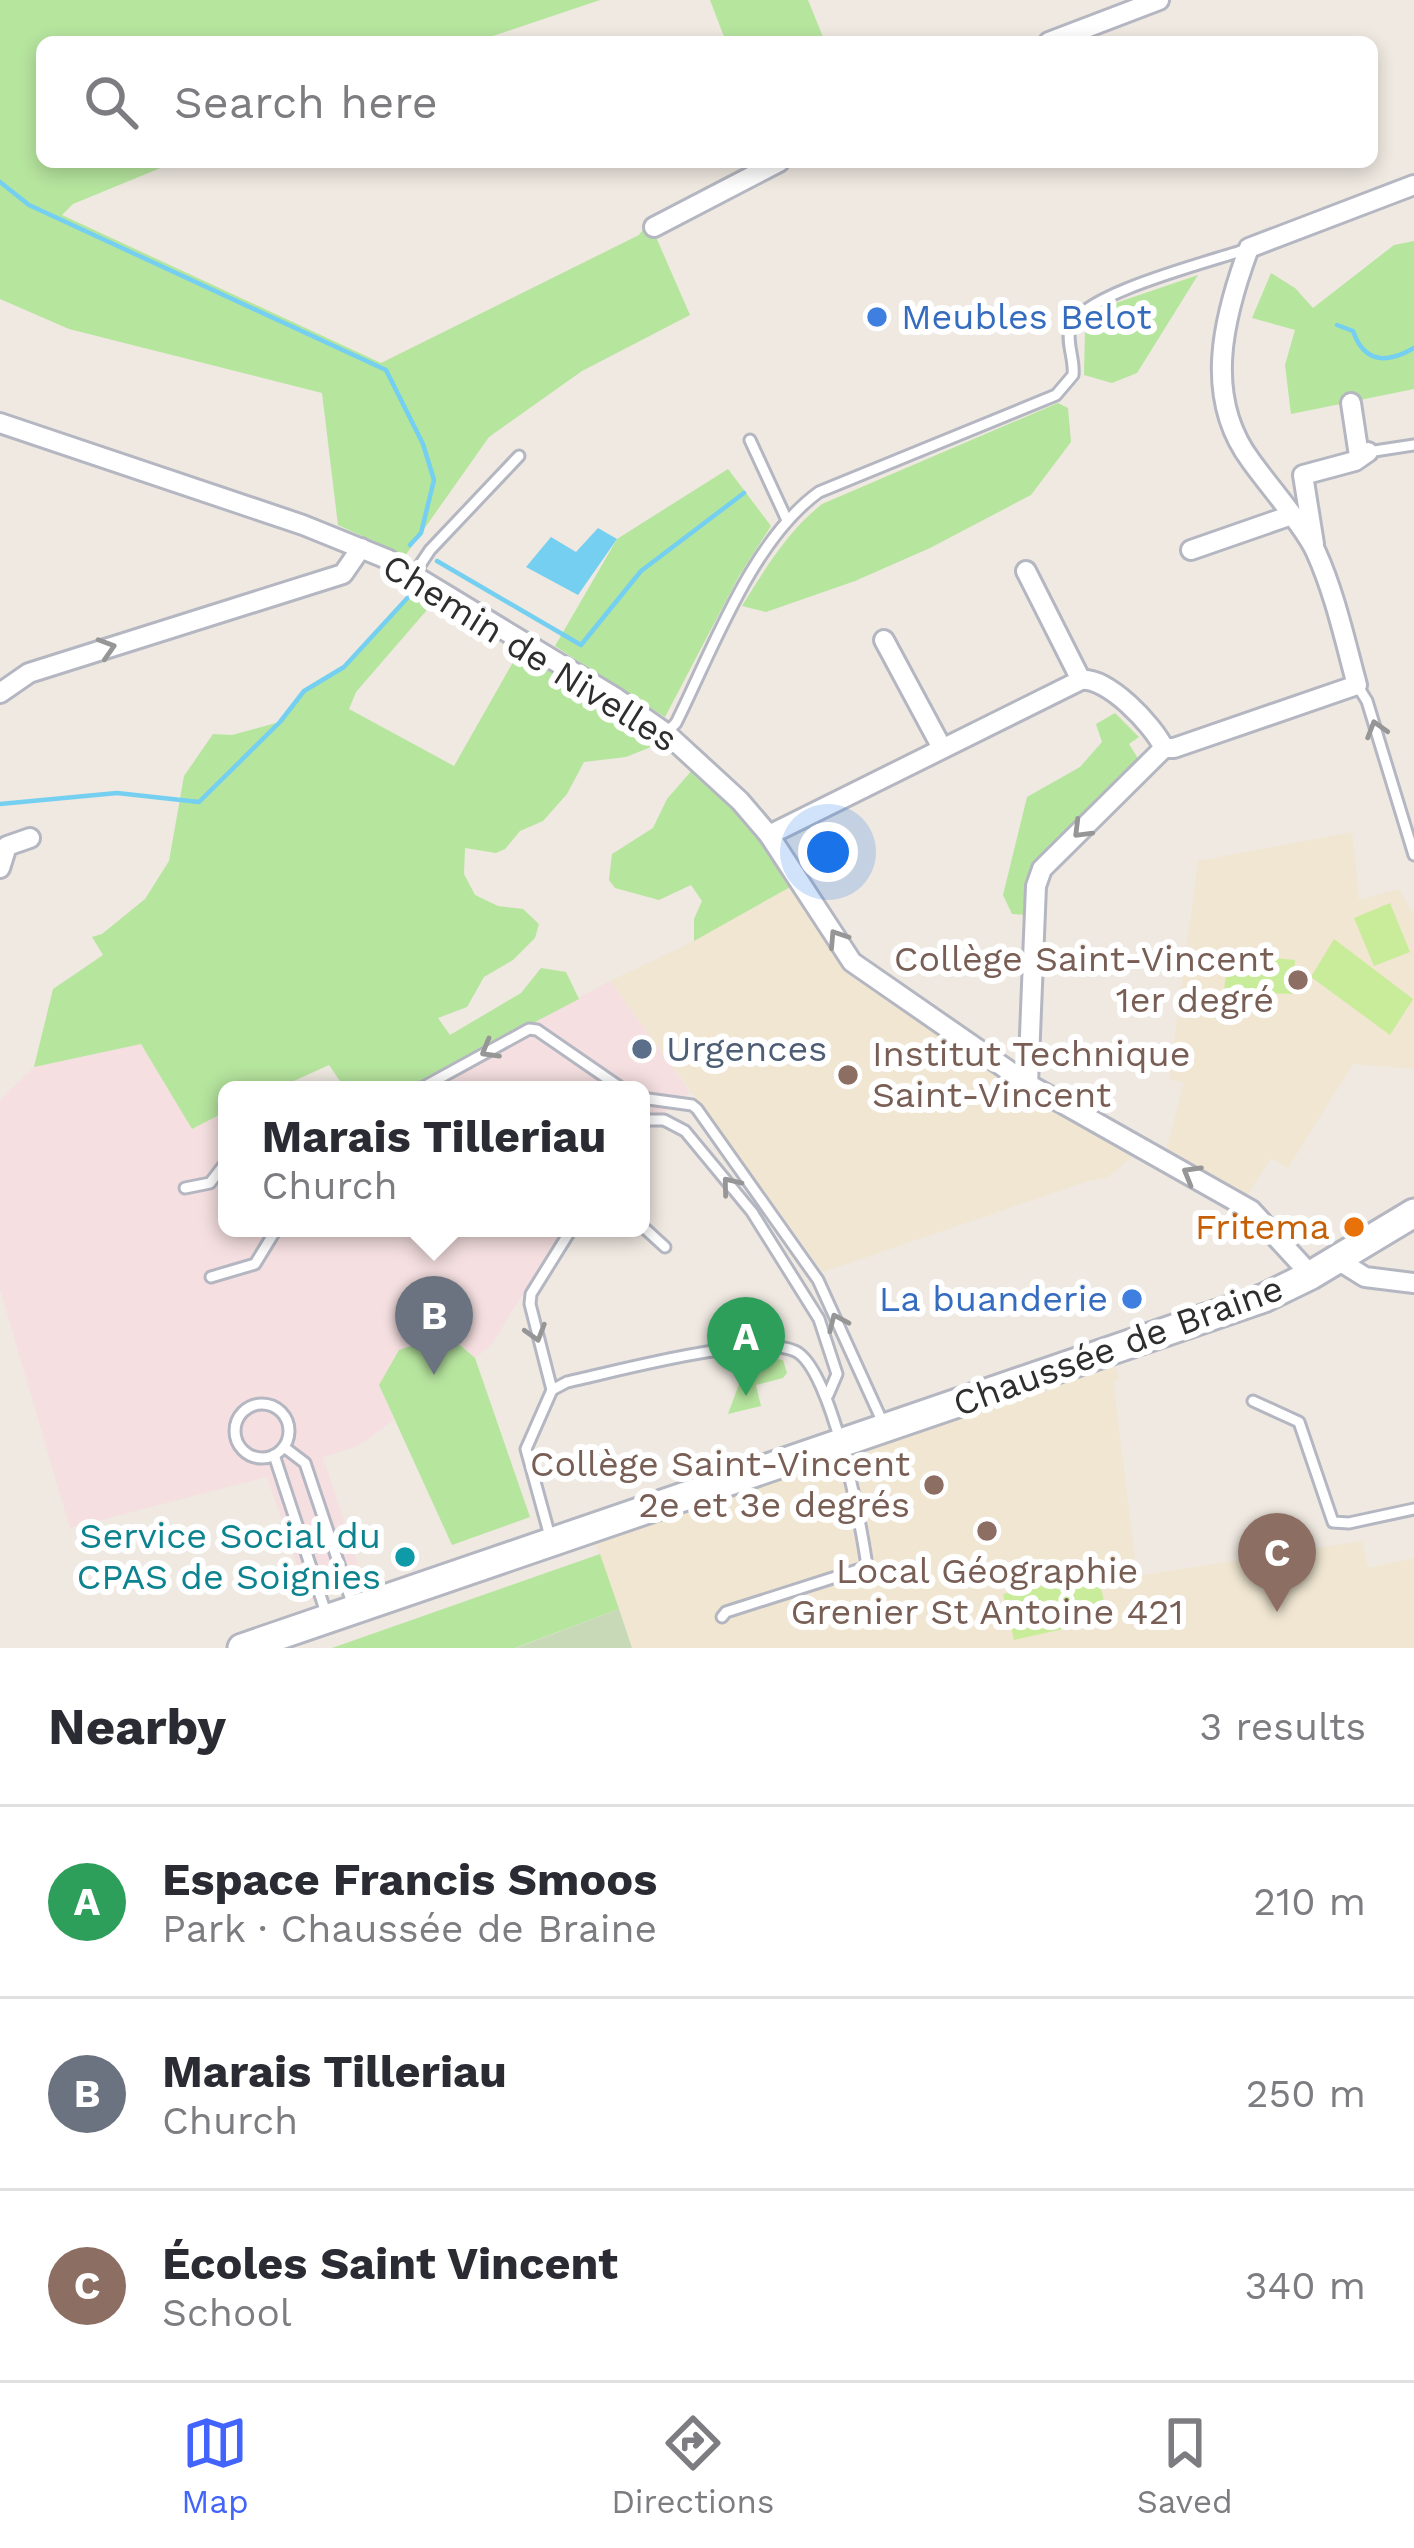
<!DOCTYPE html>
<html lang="en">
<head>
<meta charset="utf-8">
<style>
	body { margin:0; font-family:"Work Sans",sans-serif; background:#f2f2f3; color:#2b2b33 }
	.you { position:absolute; left:828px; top:852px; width:42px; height:42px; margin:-30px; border:9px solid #fff; border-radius:50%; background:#1a73e8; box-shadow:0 0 0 18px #1a73e833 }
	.badge { display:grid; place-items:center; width:78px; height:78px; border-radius:50%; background:#4264fb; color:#fff; font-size:39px; font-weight:700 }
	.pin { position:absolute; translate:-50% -99px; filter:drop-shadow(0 3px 6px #0008) }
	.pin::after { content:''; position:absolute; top:63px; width:42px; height:36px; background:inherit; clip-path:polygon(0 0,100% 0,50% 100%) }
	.popup { position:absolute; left:218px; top:1081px; width:432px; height:156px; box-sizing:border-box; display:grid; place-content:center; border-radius:18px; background:#fff; filter:drop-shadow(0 3px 9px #0005); font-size:39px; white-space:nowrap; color:#7c7c81 }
	.popup b { font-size:45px; color:#2b2b33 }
	.popup::after { content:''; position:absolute; left:50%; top:100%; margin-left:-24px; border:24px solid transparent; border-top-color:#fff }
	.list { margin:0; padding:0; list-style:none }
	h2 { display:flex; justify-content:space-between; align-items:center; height:156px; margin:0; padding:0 48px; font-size:51px }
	h2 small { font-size:39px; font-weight:400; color:#7c7c81 }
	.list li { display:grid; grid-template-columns:78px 1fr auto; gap:36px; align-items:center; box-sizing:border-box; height:192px; padding:0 48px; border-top:3px solid #e1e1e2 }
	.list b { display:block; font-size:45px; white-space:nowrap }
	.list p { margin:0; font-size:39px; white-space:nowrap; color:#7c7c81 }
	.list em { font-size:39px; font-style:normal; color:#7c7c81 }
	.icon { flex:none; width:66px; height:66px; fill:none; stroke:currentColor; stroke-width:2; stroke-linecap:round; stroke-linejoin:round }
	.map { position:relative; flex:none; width:1414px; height:1648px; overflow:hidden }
	.search { position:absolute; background:#fff; box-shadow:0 6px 18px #0003; left:36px; right:36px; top:36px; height:132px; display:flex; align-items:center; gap:30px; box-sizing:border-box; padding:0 42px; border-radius:18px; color:#7c7c81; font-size:45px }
	.sheet { height:732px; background:#fff }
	nav { display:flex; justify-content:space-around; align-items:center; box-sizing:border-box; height:168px; border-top:3px solid #e1e1e2; background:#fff; font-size:33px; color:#7c7c81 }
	nav a { display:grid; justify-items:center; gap:6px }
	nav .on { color:#4264fb }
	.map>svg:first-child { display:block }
</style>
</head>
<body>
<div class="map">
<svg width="1414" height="1648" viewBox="0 0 1414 1648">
	<rect width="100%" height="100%" fill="#efe9e1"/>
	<g fill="#f0e6d1">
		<polygon points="1352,832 1359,900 1399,889 1414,916 1414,1069 1353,1064 1288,1168 1271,1158 1246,1197 1166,1151 1184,1083 1169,1078 1198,861"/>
		<polygon points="806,878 856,958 1135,1154 1108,1177 1088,1181 823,1272 610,981 694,941"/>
		<polygon points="1112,1357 1119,1379 1113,1382 1137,1576 1362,1541 1368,1568 1414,1558 1414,1648 632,1648 594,1538"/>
	</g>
	<g fill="#f5dfe0">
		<polygon points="610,981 690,1092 641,1131 641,1090 405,1090"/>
		<polygon points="141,1044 192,1129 227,1111 227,1228 565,1228 491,1345 475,1358 447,1334 379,1385 394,1420 358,1446 323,1457 364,1583 309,1601 267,1477 70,1528 0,1289 0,1100 34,1067"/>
	</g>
	<g fill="#b6e59e">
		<polygon points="0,0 600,0 475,42 42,42 42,162 175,162 73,204 62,215 381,363 639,235 649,221 690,315 582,371 489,437 405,556 338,525 322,393 69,329 0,299"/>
		<polygon points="710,0 808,0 825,42 726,42"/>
		<polygon points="1414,241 1414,389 1291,414 1285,365 1295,330 1252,318 1271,273 1295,288 1313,308 1394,245"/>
		<polygon points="1198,275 1137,373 1112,383 1084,375 1085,329 1101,308"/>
		<path d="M1058,403L1068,408L1071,442L1031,495L930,548L855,581L766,612L742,606C766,568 786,533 822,504Z"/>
		<polygon points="728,469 771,526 739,576 665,717 555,646 617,539"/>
		<polygon points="414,590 433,603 356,692 349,709 454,766 520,650 654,737 656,745 626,757 584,762 567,794 543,821 520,831 505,849 496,853 465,848 464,874 475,895 498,906 523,909 539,924 535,938 513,960 484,977 467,1007 438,1018 450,1035 521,993 541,968 566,972 579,999 405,1090 346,1090 329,1065 274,1090 227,1090 227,1111 192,1129 141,1044 34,1067 53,989 103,955 92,937 102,934 145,899 169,861 184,776 213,734 232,735 280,722 302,693 344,667"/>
		<polygon points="1115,713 1139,737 1129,744 1139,760 1138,765 1041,861 1029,915 1012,914 1003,895 1027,797 1080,767 1102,742 1096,724"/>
		<polygon points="694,768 738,810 792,886 694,941 694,919 702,901 691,885 659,900 615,888 609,880 612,854 653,828 667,799"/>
		<polygon points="447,1334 475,1358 530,1517 452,1545 379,1385 399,1350"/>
		<polygon points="777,1359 783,1360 787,1373 783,1378 756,1385 761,1406 728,1414 746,1365"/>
		<polygon points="600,1554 619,1609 515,1648 332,1648"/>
	</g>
	<polygon fill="#c8d9b8" points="619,1609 632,1648 516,1648"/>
	<g fill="#c9ec9a">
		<polygon points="1390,903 1410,952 1374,966 1354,918"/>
		<polygon points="1334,939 1413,999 1390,1035 1311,977"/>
		<polygon points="1228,954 1295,960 1293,994 1224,992"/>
		<polygon points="1098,1575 1108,1619 1014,1640 1003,1594"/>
	</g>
	<polygon fill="#75cff0" points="598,528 617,539 578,595 526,567 551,537 576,552"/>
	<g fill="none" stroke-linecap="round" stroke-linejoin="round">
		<g stroke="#75cff0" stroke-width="4.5">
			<polyline points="0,182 29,205 386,370 423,444 434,480 421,533 410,545"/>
			<path d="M1337,325L1353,331C1364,363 1387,364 1414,348"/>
			<polyline points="437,561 581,645 641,571 744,493"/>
			<polyline points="0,804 117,793 199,802 280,722 304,691 344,667 412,593"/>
		</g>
		<defs>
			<g id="lane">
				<polyline points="750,440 786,518"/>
				<polyline points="1368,452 1414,445"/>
				<polyline points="414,574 430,550 519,456"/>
				<polyline points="1357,685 1367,701 1414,855"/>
				<path d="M666,733L676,723C713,649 752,540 819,492L1056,395L1073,375C1075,360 1066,343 1070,328C1079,294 1213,261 1247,249"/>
				<polyline points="290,1090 292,1090"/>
				<polyline points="418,1090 529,1029 537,1030 624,1090"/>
				<polyline points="641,1098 692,1105 697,1109 818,1280 883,1423"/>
				<polyline points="641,1120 664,1120 685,1131 752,1212 819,1319 837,1374 828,1395"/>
				<polyline points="185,1188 210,1183 227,1161"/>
				<polyline points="641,1225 665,1247"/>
				<polyline points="211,1277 255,1264 277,1228"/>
				<path d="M552,1390L567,1382C614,1372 755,1333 795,1351C831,1367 862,1526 867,1567L726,1612L722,1617"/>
				<polyline points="1253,1401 1299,1422 1333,1522 1349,1523 1414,1509"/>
				<circle cx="262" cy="1431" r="27"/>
				<polyline points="284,1447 305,1463 352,1603"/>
				<polyline points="274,1455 327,1616"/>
				<polyline points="551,1540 526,1449 552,1390 530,1304 531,1294 572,1228"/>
			</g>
			<g id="street">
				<polyline points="1049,42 1159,0"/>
				<polyline points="654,227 779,162"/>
				<polyline points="1351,403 1359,456"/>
				<polyline points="0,423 303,525 387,559 616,698 666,733 740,801 769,835 852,962 1028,1084 1251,1210 1311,1275"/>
				<polyline points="1314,544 1303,475 1355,461 1368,452"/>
				<polyline points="1191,550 1289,516"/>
				<polyline points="1026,571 1081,680"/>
				<polyline points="884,640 942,748"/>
				<polyline points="0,693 29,673 343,574 361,548"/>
				<path d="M769,835L1081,680C1108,677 1153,725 1164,748"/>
				<polyline points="0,868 7,846 30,838"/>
				<path d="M1028,1084L1036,886L1042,869L1164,748H1174L1357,685C1345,641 1335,594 1316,552C1305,527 1268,485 1251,461C1203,397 1223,318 1249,248L1414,185"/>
				<polyline points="1336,1259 1365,1277 1414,1283"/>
			</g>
			<polyline id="secondary" points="242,1648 1264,1298 1311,1275 1414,1213"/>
		</defs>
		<use href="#lane" stroke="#b4b7c1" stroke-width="15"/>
		<use href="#street" stroke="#b4b7c1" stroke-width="24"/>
		<use href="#secondary" stroke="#b4b7c1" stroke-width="33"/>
		<use href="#lane" stroke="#fff" stroke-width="9"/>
		<use href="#street" stroke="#fff" stroke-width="18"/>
		<use href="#secondary" stroke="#fff" stroke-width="27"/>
	</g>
	<defs><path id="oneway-chevron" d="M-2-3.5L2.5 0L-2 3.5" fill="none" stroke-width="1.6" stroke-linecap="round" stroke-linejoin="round" transform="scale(3)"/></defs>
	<g stroke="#969696">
		<use href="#oneway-chevron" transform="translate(107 648) rotate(-17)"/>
		<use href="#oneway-chevron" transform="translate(1376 729) rotate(-107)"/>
		<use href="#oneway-chevron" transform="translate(1081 830) rotate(135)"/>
		<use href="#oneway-chevron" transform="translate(837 938) rotate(-123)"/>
		<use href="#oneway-chevron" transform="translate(489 1050) rotate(150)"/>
		<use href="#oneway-chevron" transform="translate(1191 1174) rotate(-150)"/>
		<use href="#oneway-chevron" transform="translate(730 1185) rotate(-129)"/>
		<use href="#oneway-chevron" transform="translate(837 1322) rotate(-114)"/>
		<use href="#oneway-chevron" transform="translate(536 1333) rotate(73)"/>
	</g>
	<g fill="#3f7fe0" stroke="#fff" stroke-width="4.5">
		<circle cx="877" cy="317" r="12"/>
		<circle cx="1132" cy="1299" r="12"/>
	</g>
	<g fill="#8d6e63" stroke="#fff" stroke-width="4.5">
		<circle cx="1298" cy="980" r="12"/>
		<circle cx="848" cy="1075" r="12"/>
		<circle cx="934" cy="1485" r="12"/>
		<circle cx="987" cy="1531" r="12"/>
	</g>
	<circle fill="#5c6f8a" stroke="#fff" stroke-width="4.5" cx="642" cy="1049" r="12"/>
	<circle fill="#e8710a" stroke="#fff" stroke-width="4.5" cx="1354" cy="1227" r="12"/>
	<circle fill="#0f9aa8" stroke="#fff" stroke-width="4.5" cx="405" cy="1557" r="12"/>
	<g text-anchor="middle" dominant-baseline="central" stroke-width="12" stroke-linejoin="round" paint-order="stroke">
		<g font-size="36" fill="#366cbe" stroke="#fff" text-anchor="start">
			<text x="901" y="317">Meubles Belot</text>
			<text x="1108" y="1299" text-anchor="end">La buanderie</text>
		</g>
		<g font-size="36" fill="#2e2e2e" stroke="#fff">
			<text transform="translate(530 653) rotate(32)">Chemin de Nivelles</text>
			<text transform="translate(1118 1346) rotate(-20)">Chaussée de Braine</text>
		</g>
		<g font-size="36" fill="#785e54" stroke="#fff" text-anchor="end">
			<text x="1274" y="959">Collège Saint-Vincent<tspan x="1274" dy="41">1er degré</tspan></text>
			<text x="872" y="1054" text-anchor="start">Institut Technique<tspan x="872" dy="41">Saint-Vincent</tspan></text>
			<text x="910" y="1464">Collège Saint-Vincent<tspan x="910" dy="41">2e et 3e degrés</tspan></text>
			<text x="987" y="1571" text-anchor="middle">Local Géographie<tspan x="987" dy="41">Grenier St Antoine 421</tspan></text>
		</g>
		<g font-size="36" fill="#4e5e75" stroke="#fff" text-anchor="start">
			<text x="666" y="1049">Urgences</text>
		</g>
		<g font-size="36" fill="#c56008" stroke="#fff" text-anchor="end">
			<text x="1330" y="1227">Fritema</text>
		</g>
		<g font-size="36" fill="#0d838f" stroke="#fff" text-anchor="end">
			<text x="381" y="1536">Service Social du<tspan x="381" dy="41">CPAS de Soignies</tspan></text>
		</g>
	</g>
</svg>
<div class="you"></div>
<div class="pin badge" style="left:746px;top:1396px;background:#2e9e5b">A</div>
<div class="pin badge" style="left:434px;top:1375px;background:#6b7280">B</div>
<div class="popup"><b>Marais Tilleriau</b>Church</div>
<div class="pin badge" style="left:1277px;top:1612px;background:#8d6e63">C</div>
<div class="search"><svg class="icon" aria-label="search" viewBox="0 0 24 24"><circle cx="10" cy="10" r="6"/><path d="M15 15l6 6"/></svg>Search here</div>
</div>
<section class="sheet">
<h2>Nearby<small>3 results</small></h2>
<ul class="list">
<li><span class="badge" style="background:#2e9e5b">A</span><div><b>Espace Francis Smoos</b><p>Park · Chaussée de Braine</p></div><em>210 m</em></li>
<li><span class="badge" style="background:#6b7280">B</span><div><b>Marais Tilleriau</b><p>Church</p></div><em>250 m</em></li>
<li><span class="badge" style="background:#8d6e63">C</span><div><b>Écoles Saint Vincent</b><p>School</p></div><em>340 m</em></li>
</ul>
</section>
<nav>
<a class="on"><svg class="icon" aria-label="map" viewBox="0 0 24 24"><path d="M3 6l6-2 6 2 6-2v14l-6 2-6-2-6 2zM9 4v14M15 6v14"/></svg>Map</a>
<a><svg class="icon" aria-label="directions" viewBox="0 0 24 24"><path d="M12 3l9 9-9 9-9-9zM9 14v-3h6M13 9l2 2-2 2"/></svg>Directions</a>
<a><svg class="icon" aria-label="saved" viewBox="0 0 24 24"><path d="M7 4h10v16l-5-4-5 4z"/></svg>Saved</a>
</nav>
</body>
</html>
